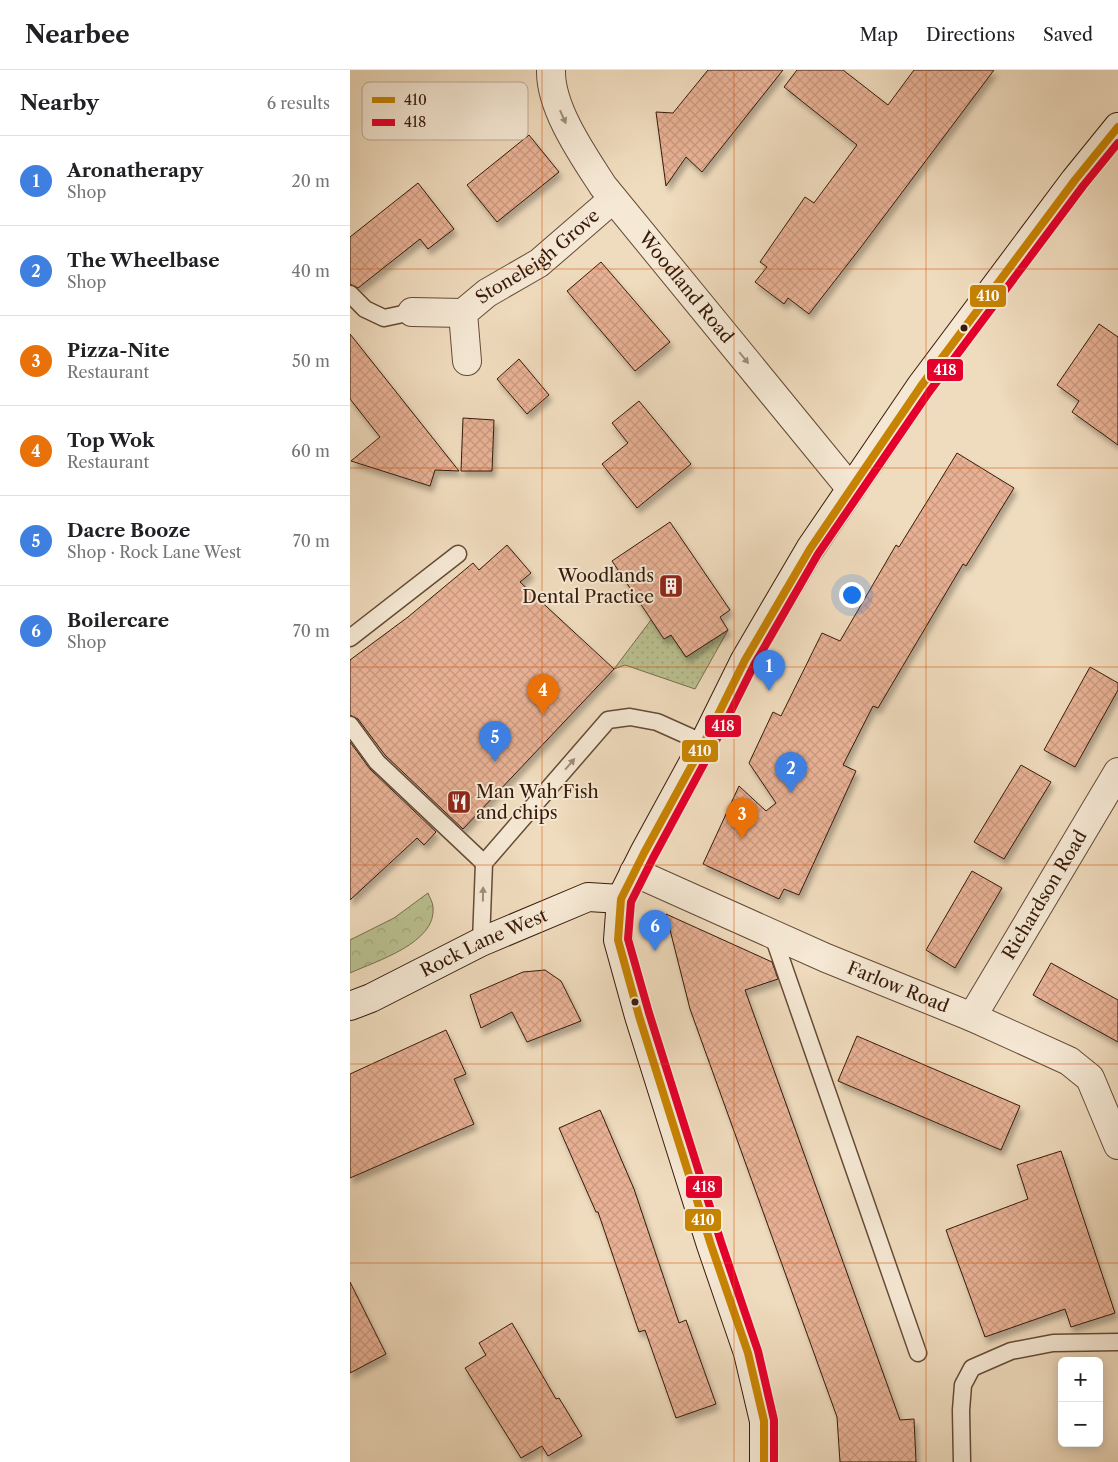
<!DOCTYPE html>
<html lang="en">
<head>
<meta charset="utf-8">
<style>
	body { margin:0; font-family:"Libre Caslon Text",serif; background:#f2f2f2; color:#202124 }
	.controls { position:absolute; right:15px; bottom:15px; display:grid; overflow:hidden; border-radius:8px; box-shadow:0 2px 12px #0003 }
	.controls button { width:45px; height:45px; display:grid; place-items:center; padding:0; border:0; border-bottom:1px solid #e0e0e0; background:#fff; color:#202124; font:25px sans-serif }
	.you { position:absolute; left:501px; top:524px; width:18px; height:18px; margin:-12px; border:4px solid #fff; border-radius:50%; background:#1a73e8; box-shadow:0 0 0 8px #1a73e833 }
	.badge { display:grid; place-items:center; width:32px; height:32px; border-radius:50%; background:#8f2418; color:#fff; font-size:16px; font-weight:700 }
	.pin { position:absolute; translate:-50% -41px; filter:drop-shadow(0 1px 2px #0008) }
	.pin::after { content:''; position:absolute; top:26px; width:18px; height:15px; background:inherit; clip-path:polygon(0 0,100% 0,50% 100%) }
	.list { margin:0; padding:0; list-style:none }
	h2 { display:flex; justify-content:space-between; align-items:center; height:65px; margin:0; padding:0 20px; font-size:21px }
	h2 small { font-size:16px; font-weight:400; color:#757577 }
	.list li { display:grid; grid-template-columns:32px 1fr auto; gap:15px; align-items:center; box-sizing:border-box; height:90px; padding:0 20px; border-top:1px solid #e0e0e0 }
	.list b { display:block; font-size:19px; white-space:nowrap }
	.list p { margin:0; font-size:16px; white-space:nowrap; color:#757577 }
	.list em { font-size:16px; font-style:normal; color:#757577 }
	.map { position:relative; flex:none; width:768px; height:1392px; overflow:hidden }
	header { display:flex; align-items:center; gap:30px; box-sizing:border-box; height:70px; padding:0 25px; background:#fff; border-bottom:1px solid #e0e0e0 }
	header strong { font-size:24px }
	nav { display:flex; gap:28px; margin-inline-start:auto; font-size:18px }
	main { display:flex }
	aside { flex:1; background:#fff }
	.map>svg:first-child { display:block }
</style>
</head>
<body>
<header>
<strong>Nearbee</strong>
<nav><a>Map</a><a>Directions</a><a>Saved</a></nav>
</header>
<main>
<aside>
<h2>Nearby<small>6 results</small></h2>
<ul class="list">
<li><span class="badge" style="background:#3f7fe0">1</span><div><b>Aronatherapy</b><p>Shop</p></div><em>20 m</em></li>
<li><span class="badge" style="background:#3f7fe0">2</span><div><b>The Wheelbase</b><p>Shop</p></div><em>40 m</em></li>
<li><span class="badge" style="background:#e8710a">3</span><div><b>Pizza-Nite</b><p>Restaurant</p></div><em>50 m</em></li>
<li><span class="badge" style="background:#e8710a">4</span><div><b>Top Wok</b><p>Restaurant</p></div><em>60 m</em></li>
<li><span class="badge" style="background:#3f7fe0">5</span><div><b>Dacre Booze</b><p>Shop · Rock Lane West</p></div><em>70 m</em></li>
<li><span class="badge" style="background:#3f7fe0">6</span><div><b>Boilercare</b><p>Shop</p></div><em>70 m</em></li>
</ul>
</aside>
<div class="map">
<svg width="768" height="1392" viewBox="0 0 768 1392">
	<defs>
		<pattern id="grass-dots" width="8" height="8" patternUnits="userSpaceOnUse" patternTransform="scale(1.25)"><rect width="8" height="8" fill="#bac090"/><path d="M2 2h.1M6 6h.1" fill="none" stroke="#a0a47b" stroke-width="1.8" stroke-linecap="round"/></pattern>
		<pattern id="forest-crowns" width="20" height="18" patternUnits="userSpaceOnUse" patternTransform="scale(1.25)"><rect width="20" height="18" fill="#bac090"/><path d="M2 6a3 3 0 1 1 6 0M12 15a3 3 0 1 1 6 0" fill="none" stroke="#a0a47b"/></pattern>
		<pattern id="building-cross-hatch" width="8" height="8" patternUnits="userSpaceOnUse" patternTransform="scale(1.25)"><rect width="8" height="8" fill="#e8b195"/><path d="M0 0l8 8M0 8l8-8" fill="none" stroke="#c8987f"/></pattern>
		<filter id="shadow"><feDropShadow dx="3" dy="5.5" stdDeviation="2.5" flood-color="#0004"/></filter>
	</defs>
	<rect width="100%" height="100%" fill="#efdbbd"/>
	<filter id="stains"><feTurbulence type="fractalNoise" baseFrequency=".004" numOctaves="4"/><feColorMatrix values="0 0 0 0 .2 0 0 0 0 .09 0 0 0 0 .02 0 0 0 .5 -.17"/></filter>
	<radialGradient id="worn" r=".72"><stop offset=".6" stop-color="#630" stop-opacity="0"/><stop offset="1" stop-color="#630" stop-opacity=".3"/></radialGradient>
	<polygon fill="url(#grass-dots)" stroke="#786e4d" points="301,550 321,565 336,587 378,560 345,619 275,595 264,599"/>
	<path fill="url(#forest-crowns)" stroke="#786e4d" d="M78,823C79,827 83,832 83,837C87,873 26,891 0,903V870L44,848Z"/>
	<g fill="url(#building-cross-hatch)" stroke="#371b0a" filter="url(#shadow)">
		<polygon points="358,0 433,0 352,102 336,87 316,116 306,42 323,43"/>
		<polygon points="447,0 493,0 538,35 564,0 644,0 511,177 459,244 438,228 434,234 405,212 417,197 410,192 455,127 464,133 507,75 434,17"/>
		<polygon points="179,65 209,102 147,152 117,115"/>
		<polygon points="68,113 104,159 78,179 70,169 8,218 0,214 0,167"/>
		<polygon points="251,192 320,272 285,301 217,221"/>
		<polygon points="749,254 768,267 768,375 722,342 729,331 707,315"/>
		<polygon points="0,264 109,401 85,400 80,416 1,391 30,367 0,329"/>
		<polygon points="169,289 199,325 177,344 147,309"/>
		<polygon points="289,331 341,394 287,438 252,394 278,373 262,353"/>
		<polygon points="113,348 144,350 142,401 111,401"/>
		<polygon points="607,383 664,418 616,496 613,494 528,638 523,636 493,695 506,701 449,825 434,819 429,829 353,794 389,716 416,741 426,733 399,693 423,642 431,646 472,563 490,571 546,475 549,477"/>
		<polygon points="320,452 380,540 370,547 378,560 336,587 321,565 314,569 262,491"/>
		<polygon points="157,475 181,503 170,512 264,599 113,759 35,685 8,649 0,645 0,590 58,547 123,493 129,500"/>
		<polygon points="740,597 768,613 768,620 725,697 694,680"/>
		<polygon points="0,672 20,699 86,762 74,775 67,768 0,830"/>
		<polygon points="671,695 701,712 654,789 624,772"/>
		<polygon points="622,801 652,818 605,898 576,880"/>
		<polygon points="316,844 422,892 428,909 395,920 550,1350 564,1349 566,1392 490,1392 487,1347 340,939"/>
		<polygon points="701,893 768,930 768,972 683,925"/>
		<polygon points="195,900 211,911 231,951 177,972 162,942 131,958 120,925 173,902"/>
		<polygon points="96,960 116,1004 104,1009 124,1054 0,1108 0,1004"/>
		<polygon points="507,966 670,1036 651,1080 488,1011"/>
		<polygon points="250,1040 284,1119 329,1253 336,1250 366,1334 326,1348 295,1260 289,1262 248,1142 246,1142 209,1058"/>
		<polygon points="711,1081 765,1243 721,1257 715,1239 635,1267 596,1160 678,1129 667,1095"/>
		<polygon points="0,1212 36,1284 0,1303"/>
		<polygon points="162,1253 206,1329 209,1328 232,1366 198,1386 192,1376 171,1388 115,1298 136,1285 129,1273"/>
	</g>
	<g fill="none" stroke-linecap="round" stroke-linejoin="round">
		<defs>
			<g id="lane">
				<polyline points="0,224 15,239 34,248 62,242"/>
				<polyline points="0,568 108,484"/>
				<polyline points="0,655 27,692 134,793"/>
				<polyline points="422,863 568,1283"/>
				<polyline points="131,872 134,793 258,650 280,647 307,652 354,673"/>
				<polyline points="612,1392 611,1340 613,1315 622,1298 661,1281 703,1273 768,1272"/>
			</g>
			<g id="street">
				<path id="s1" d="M201,0C200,38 233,85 253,116L501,419"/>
				<polyline points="62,242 113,243"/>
				<path id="s2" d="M117,291L113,243L137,223L189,193L263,129"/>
				<path id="s3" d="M284,802L476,888L622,947L719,991L740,1008L768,1075"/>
				<path id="s4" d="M622,947L768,702"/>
			</g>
			<g id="secondary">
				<path id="s5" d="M0,936L21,928L131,872L238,827L271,829"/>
				<polyline points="414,1392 414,1351 398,1283 361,1175 289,946 268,870 271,829 294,783 354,673 395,590 460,479 571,316 725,110 768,57"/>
			</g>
		</defs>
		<use href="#lane" stroke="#654b37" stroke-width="19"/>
		<use href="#street" stroke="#654b37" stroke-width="30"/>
		<use href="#secondary" stroke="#371b0a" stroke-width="30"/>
		<use href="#lane" stroke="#f5e8d4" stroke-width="16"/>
		<use href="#street" stroke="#f5e8d4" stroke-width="28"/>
		<use href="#secondary" stroke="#f5e8d4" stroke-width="28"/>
		<defs>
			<polyline id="bus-1" points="414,1392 414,1351 398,1283 361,1175 289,946 268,870 271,829 294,783 354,673 395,590 460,479 571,316 725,110 768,57"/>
			<polyline id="bus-2" points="424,1392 424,1350 408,1281 371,1172 299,943 278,869 281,832 303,788 363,677 404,595 468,484 579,322 733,116 768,73"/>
		</defs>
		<use href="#bus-1" stroke="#f5e8d4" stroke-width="11"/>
		<use href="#bus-2" stroke="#f5e8d4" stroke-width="11"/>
		<use href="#bus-1" stroke="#c78302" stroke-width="8"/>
		<use href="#bus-2" stroke="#e4002b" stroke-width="8"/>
	</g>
	<defs><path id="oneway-solid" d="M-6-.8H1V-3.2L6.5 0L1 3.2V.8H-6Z" transform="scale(1.25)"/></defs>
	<g fill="#a08c79">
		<use href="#oneway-solid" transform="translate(213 47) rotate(66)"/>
		<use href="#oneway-solid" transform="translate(394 288) rotate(51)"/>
		<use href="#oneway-solid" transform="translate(220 694) rotate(-49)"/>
		<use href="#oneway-solid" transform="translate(133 824) rotate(-89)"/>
	</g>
	<path fill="none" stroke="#d6530c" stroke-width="1" stroke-opacity="0.55" d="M192,0V1392M384,0V1392M576,0V1392M0,199H768M0,398H768M0,597H768M0,795H768M0,994H768M0,1193H768"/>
	<defs>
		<symbol id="building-square" viewBox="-11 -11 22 22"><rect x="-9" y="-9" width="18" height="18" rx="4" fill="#8f2418" stroke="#f5e8d4"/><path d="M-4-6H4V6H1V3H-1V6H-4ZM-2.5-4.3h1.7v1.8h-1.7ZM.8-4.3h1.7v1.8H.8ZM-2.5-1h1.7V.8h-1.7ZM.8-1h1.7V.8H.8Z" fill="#fff"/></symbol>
		<symbol id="restaurant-square" viewBox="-11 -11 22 22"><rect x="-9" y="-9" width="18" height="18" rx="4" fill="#8f2418" stroke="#f5e8d4"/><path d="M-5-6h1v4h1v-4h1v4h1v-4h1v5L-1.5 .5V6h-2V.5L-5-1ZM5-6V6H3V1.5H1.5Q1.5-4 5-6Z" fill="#fff"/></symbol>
	</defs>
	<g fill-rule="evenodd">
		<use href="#building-square" x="307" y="502" width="28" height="28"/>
		<use href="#restaurant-square" x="95" y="718" width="28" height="28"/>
	</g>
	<g fill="#371b0a" stroke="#f5e8d4" stroke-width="2">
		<circle cx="614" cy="258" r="4.5"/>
		<circle cx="285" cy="932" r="4.5"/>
	</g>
	<g text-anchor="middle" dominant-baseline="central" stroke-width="4" stroke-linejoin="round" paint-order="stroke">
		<g font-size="18" fill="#371b0a" stroke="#f5e8d4">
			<text stroke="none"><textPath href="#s2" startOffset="142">Stoneleigh Grove</textPath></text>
			<text stroke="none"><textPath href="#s1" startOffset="260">Woodland Road</textPath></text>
			<text stroke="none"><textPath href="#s4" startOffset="142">Richardson Road</textPath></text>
			<text stroke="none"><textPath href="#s5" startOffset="148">Rock Lane West</textPath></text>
			<text stroke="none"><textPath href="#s3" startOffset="288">Farlow Road</textPath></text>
		</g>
		<g font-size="18" fill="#371b0a" stroke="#f5e8d4" text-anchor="end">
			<text x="304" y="506">Woodlands<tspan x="304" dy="21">Dental Practice</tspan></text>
			<text x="126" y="722" text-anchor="start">Man Wah Fish<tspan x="126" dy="21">and chips</tspan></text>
		</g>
	</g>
	<rect x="12" y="12" width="166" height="58" rx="8" fill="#f5e8d4" stroke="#bcaa97" stroke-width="1"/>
	<rect x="22" y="27" width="23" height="6" fill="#c78302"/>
	<rect x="22" y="49" width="23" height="7" fill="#e4002b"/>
	<g font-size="14" fill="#371b0a">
		<text x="54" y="35">410</text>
		<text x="54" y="57">418</text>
	</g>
	<g stroke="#f5e8d4" stroke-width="2">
		<rect x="619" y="214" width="38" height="24" rx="5" fill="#c78302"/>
		<rect x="576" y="288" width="38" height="24" rx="5" fill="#e4002b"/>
		<rect x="354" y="644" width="38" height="24" rx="5" fill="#e4002b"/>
		<rect x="331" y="669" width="38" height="24" rx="5" fill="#c78302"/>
		<rect x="335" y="1105" width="38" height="24" rx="5" fill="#e4002b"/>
		<rect x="334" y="1138" width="38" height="24" rx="5" fill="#c78302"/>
	</g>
	<g font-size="14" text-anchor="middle" font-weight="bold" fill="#fff">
		<text x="638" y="231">410</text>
		<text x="595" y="305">418</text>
		<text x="373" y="661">418</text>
		<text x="350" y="686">410</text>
		<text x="354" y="1122">418</text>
		<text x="353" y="1155">410</text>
	</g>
	<rect width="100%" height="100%" filter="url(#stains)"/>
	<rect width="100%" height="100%" fill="url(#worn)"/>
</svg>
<div class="controls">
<button>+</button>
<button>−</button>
</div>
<div class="you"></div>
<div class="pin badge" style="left:419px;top:621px;background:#3f7fe0">1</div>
<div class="pin badge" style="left:441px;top:723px;background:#3f7fe0">2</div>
<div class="pin badge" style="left:392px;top:769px;background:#e8710a">3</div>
<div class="pin badge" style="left:193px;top:645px;background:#e8710a">4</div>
<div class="pin badge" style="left:145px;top:692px;background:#3f7fe0">5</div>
<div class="pin badge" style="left:305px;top:881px;background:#3f7fe0">6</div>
</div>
</main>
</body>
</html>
